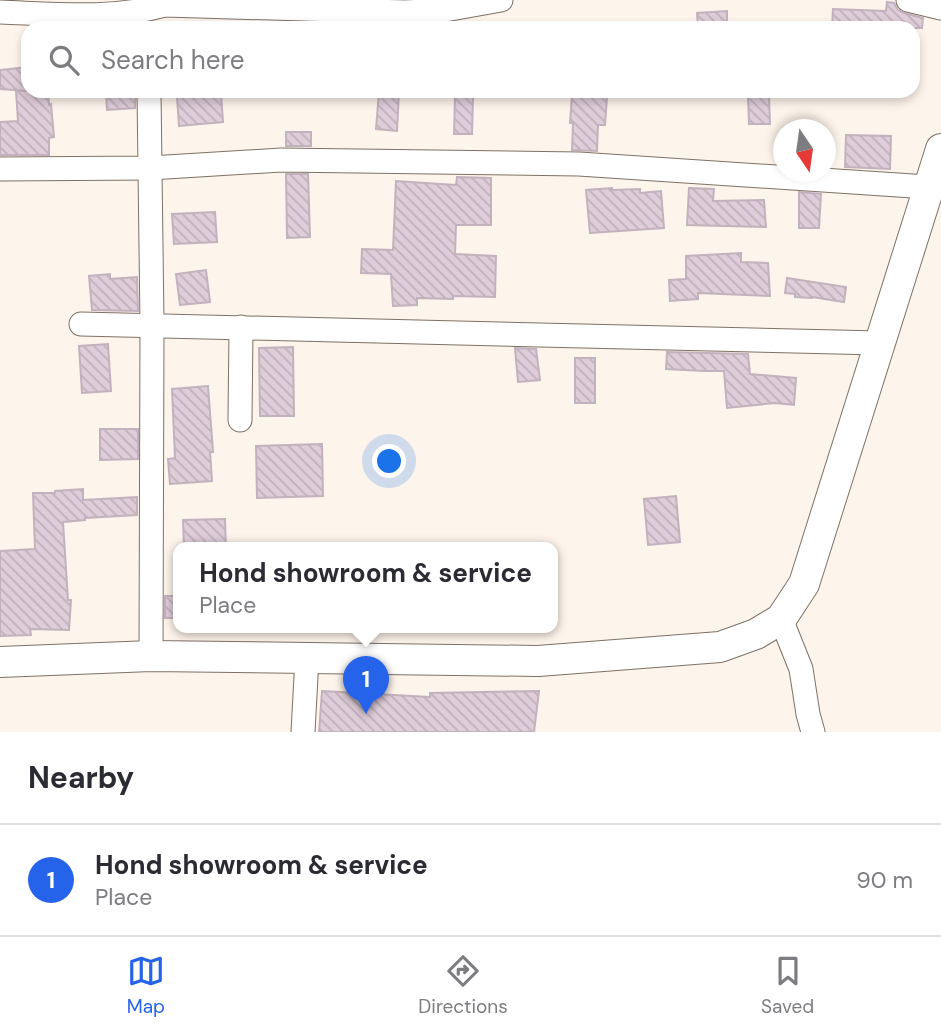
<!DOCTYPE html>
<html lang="en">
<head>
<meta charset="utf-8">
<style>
	body { margin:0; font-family:"DM Sans",sans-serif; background:#f2f2f3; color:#2b2b33 }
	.compass { position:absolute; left:773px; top:119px; width:63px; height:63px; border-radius:50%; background:#fff; box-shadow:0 4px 10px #0003; rotate:167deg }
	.you { position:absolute; left:390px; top:462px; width:24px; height:24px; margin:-18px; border:5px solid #fff; border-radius:50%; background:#1a73e8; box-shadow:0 0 0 10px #1a73e833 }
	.badge { display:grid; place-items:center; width:46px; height:46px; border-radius:50%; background:#2563eb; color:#fff; font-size:23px; font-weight:700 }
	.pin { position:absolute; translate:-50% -58px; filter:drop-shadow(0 2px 4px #0008) }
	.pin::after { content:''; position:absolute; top:37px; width:24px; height:21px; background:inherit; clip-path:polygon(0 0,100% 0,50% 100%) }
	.popup { position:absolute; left:173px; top:542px; width:385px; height:91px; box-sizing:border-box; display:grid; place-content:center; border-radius:14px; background:#fff; filter:drop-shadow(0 2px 5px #0005); font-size:23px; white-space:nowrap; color:#7c7c81 }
	.popup b { font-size:26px; color:#2b2b33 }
	.popup::after { content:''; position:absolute; left:50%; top:100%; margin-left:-14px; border:14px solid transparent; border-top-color:#fff }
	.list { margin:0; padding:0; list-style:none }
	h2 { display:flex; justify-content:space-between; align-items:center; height:91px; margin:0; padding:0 28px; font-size:30px }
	h2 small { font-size:23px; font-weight:400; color:#7c7c81 }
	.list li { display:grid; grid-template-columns:46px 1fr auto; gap:21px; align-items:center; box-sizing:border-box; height:112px; padding:0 28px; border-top:2px solid #e1e1e2 }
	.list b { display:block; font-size:26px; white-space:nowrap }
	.list p { margin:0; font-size:23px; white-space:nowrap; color:#7c7c81 }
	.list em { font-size:23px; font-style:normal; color:#7c7c81 }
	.icon { flex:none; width:38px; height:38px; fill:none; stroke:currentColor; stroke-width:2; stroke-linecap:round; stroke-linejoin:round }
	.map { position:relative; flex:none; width:941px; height:732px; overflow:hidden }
	.search { position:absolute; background:#fff; box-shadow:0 4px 10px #0003; left:21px; right:21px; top:21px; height:77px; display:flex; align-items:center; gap:18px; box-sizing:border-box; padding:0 24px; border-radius:21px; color:#7c7c81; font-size:26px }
	.sheet { height:203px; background:#fff }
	nav { display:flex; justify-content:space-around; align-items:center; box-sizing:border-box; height:98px; border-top:2px solid #e1e1e2; background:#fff; font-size:19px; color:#7c7c81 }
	nav a { display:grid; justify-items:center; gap:4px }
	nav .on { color:#2563eb }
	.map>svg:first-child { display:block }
</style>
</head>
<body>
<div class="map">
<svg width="941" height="732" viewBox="0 0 941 732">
	<defs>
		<pattern id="building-back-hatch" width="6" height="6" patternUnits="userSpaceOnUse" patternTransform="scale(1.75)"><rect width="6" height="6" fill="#dfcdd9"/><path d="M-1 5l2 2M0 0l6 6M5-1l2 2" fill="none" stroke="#bfb0ba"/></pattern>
	</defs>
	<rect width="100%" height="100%" fill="#fdf4eb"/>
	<g fill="url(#building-back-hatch)" stroke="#c3b1bd" stroke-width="2">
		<polygon points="887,2 894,3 898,10 904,13 923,18 922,28 832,28 833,9 886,11"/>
		<polygon points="727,11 727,28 698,28 697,13"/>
		<polygon points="28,67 28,91 0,89 0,70"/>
		<polygon points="16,91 48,91 49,105 51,104 54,137 49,138 49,155 0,155 0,122 18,121"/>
		<polygon points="135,91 135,108 107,110 106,93"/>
		<polygon points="379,91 399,92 397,131 376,129"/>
		<polygon points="221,93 223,122 179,126 177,97"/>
		<polygon points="572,95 607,97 605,125 598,125 597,151 572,150 573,123 570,123"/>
		<polygon points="748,96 769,96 770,124 749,124"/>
		<polygon points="455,97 473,97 472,134 454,134"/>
		<rect x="286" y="132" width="25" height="14"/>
		<polygon points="846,135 891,136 890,169 845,167"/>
		<polygon points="286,174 308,174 310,237 287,238"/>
		<polygon points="457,177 491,178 491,225 456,225 455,254 496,256 495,297 453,296 453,299 417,298 417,305 393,306 391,274 361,273 362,249 393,250 396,181 456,185"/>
		<polygon points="612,188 612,190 640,189 640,193 661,191 664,228 590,233 586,190"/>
		<polygon points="689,188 714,189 713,201 764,200 766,227 687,225"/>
		<polygon points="799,192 821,194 819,228 799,228"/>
		<polygon points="215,212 217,242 174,244 172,214"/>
		<polygon points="741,253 741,262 768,263 770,296 698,293 698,299 670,301 669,280 686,279 686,256"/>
		<polygon points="206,270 210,302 180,305 176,274"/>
		<polygon points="110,274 110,279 137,277 138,311 92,310 89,276"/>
		<polygon points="787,278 846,287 844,302 812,297 812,298 795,297 795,294 785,293"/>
		<polygon points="108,344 111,391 82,393 79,346"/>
		<polygon points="293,347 294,416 260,416 259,348"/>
		<polygon points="515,348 536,349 540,380 518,382"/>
		<polygon points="667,352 748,354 750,374 796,378 794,405 775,403 727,408 724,371 704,371 666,369"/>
		<rect x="575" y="358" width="20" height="45"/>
		<polygon points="208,386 213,452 210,452 212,481 170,484 168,459 175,458 172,389"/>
		<polygon points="100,429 138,429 138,459 100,460"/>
		<polygon points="322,444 323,496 257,498 256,446"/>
		<polygon points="83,489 83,500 137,497 137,515 85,518 85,520 63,522 68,600 71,600 69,630 30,629 31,635 0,636 0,551 35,549 33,493 55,493 55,491"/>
		<polygon points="676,496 680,542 648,545 644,499"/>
		<polygon points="225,519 226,548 184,548 183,520"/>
		<rect x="165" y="596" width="14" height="22"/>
		<polygon points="322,691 430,697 430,693 539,691 534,732 319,732"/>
	</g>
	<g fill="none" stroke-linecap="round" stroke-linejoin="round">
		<defs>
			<g id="minor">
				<polyline points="908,0 941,8"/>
				<path d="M0,12C54,14 112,20 165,5L405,12L445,10L501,0"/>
				<polyline points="149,91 152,324 151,656"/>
				<polyline points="0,169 150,168 281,160 579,164 928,187"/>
				<polyline points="81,324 880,343"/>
				<polyline points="240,420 241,327"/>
				<polyline points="781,619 801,669 808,714 813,732"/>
				<polyline points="303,732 307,658"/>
			</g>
			<polyline id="major" points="0,662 151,656 538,661 720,647 756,634 781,619 804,584 941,149"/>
		</defs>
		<use href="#minor" stroke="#7f7165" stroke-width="25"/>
		<use href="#major" stroke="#7f7165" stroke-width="32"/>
		<use href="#minor" stroke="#fff" stroke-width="23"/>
		<use href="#major" stroke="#fff" stroke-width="30"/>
	</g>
</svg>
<svg class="compass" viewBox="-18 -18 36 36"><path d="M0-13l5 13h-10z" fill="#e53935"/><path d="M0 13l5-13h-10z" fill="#7c7c81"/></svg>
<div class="you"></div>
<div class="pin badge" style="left:366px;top:714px">1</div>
<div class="popup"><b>Hond showroom &amp; service</b>Place</div>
<div class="search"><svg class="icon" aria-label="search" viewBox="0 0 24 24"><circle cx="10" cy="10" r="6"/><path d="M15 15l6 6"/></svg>Search here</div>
</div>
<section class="sheet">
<h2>Nearby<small></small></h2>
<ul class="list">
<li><span class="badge">1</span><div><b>Hond showroom &amp; service</b><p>Place</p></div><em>90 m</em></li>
</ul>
</section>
<nav>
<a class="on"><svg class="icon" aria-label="map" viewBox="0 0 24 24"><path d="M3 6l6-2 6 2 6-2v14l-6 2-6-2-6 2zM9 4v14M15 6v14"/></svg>Map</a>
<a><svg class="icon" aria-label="directions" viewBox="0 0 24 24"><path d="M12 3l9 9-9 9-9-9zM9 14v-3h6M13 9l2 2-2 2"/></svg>Directions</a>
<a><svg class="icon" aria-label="saved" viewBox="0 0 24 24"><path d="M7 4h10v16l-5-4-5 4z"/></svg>Saved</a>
</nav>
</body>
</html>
